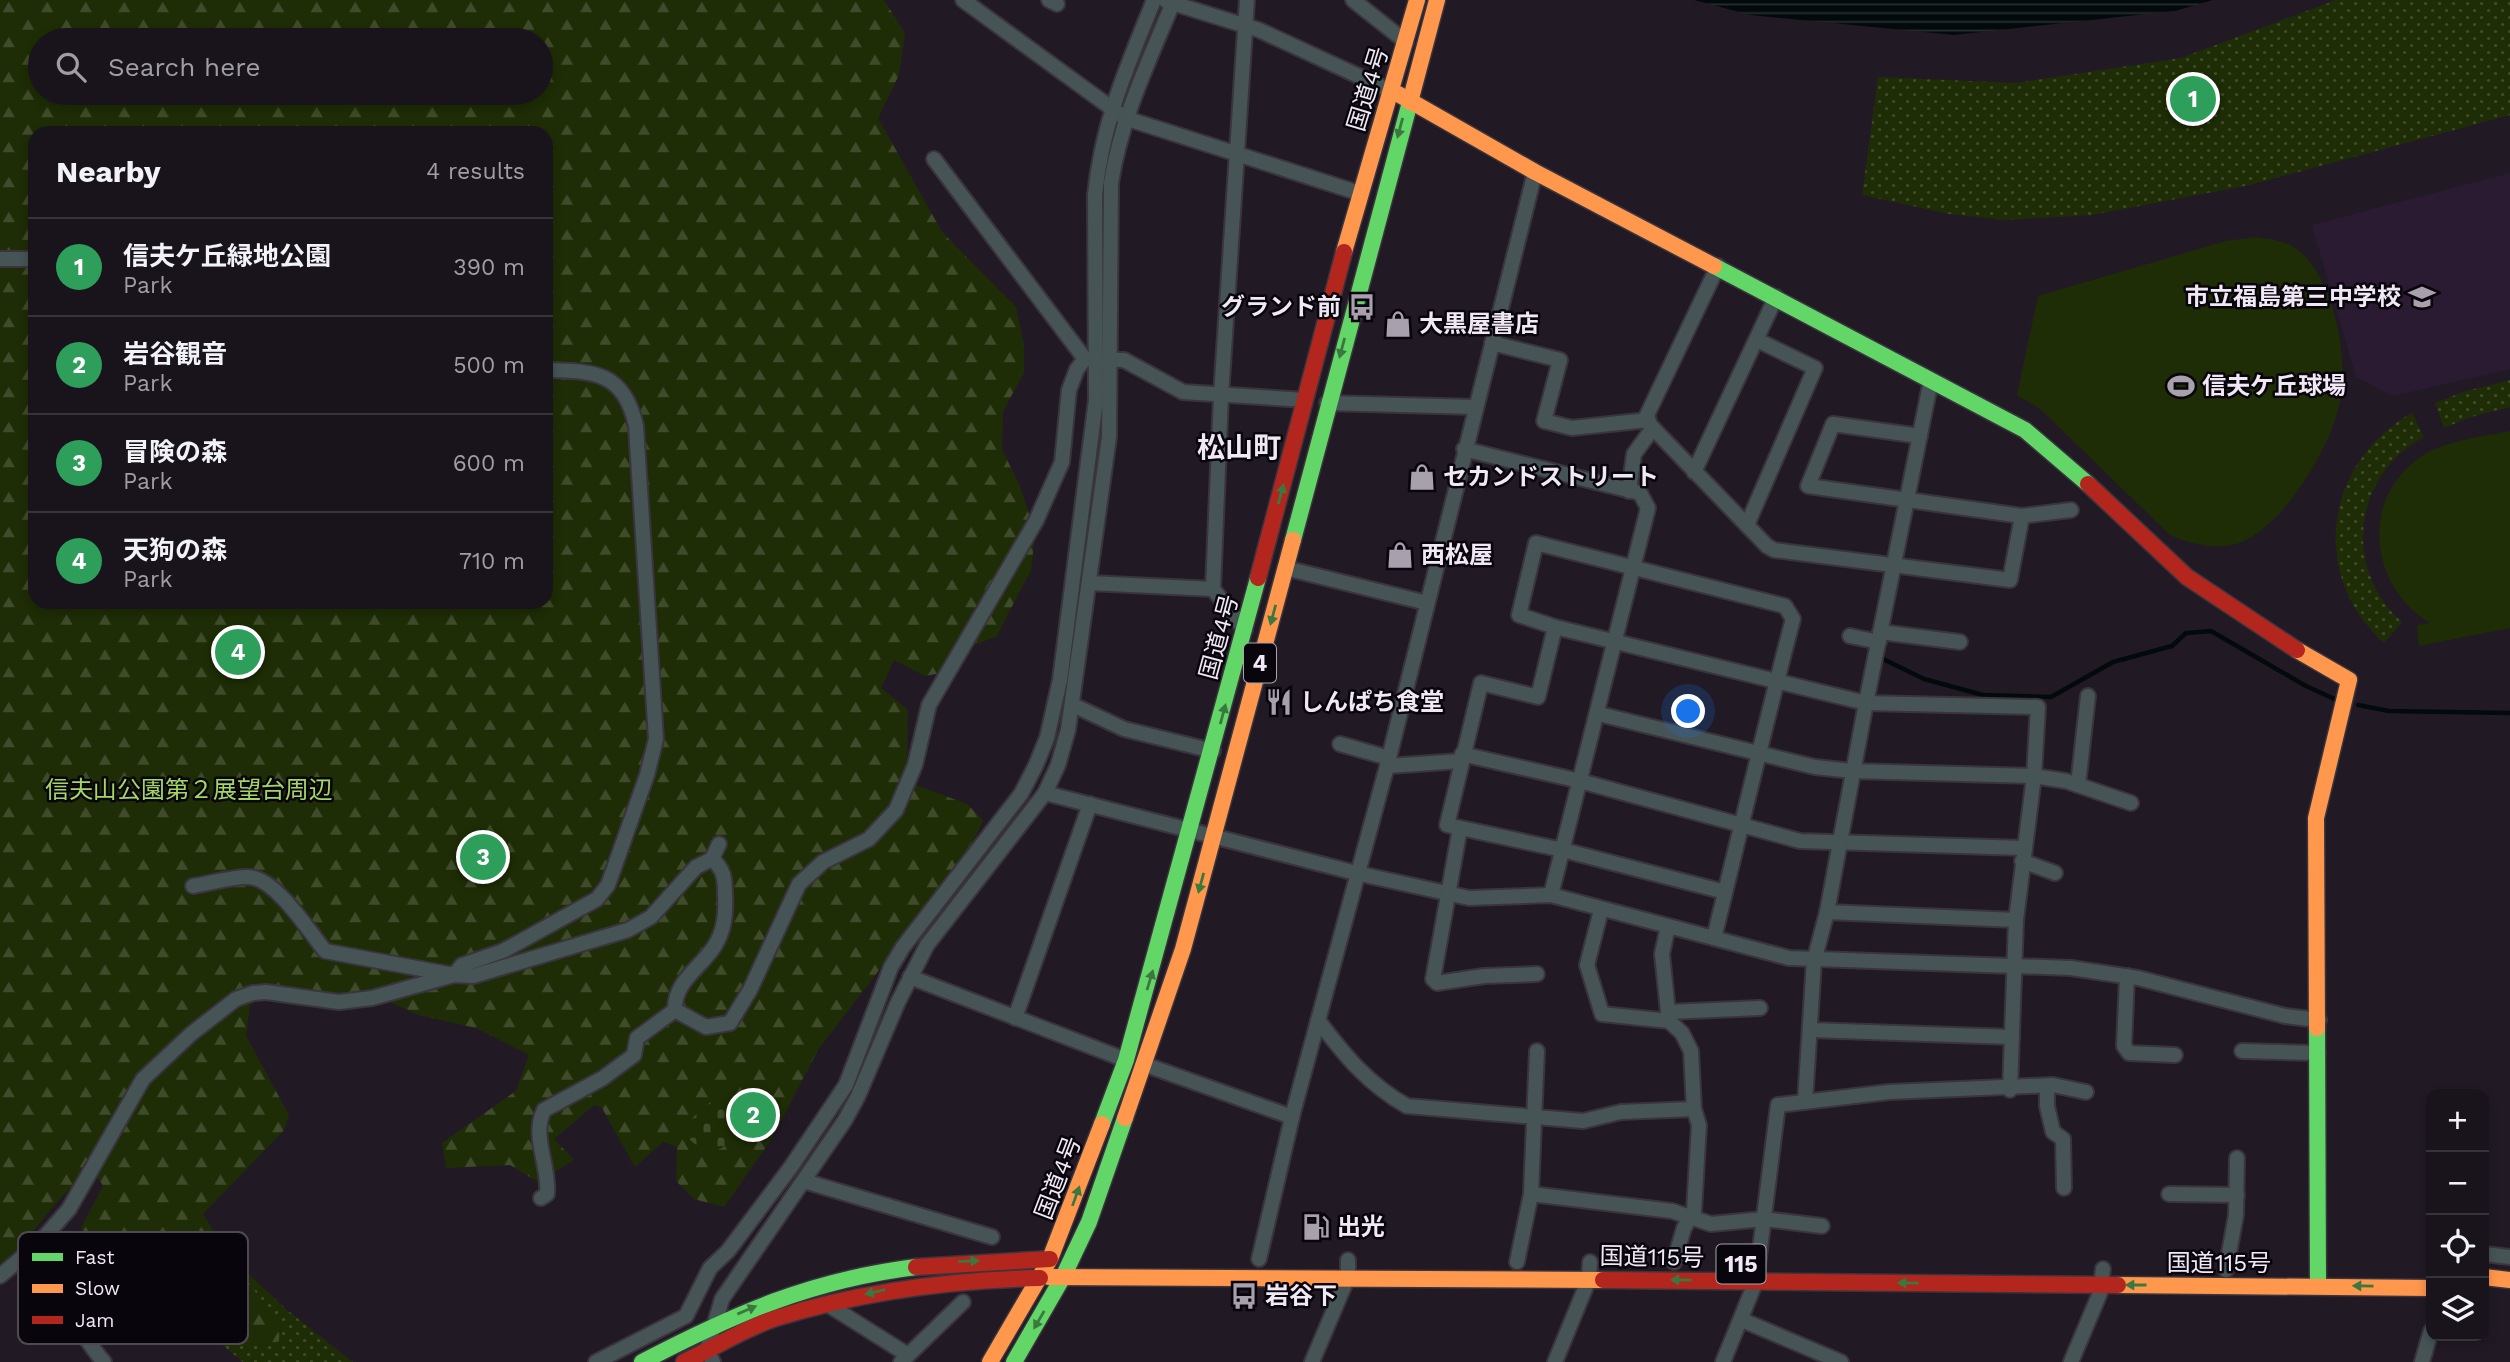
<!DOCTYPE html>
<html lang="en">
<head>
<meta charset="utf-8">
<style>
	body { margin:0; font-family:"Work Sans","Noto Sans JP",sans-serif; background:#262129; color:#f1f3f6 }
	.controls { position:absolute; right:21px; bottom:21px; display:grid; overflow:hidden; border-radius:14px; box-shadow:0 4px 10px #0003 }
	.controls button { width:63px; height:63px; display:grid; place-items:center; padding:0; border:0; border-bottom:2px solid #37333b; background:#19141c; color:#f1f3f6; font:35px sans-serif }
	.you { position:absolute; left:1689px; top:712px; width:24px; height:24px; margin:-18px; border:5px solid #fff; border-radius:50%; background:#1a73e8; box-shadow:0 0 0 10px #1a73e833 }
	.badge { display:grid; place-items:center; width:46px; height:46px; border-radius:50%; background:#8c9099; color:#fff; font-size:23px; font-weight:700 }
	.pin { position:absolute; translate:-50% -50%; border:4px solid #fff; box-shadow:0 2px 7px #0006 }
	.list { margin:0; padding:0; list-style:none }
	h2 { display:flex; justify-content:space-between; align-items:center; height:91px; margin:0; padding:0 28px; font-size:30px }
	h2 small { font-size:23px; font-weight:400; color:#9f9ea3 }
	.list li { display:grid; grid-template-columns:46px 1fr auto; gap:21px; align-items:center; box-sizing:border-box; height:98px; padding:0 28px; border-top:2px solid #37333b }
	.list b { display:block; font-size:26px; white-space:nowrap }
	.list p { margin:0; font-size:23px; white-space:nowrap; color:#9f9ea3 }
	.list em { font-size:23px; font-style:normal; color:#9f9ea3 }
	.icon { flex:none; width:38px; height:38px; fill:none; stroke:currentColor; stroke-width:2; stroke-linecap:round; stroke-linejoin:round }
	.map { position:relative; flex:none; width:2510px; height:1362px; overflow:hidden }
	.search { position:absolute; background:#19141c; box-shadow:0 4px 10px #0003; left:28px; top:28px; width:525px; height:77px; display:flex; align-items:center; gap:18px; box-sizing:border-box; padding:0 24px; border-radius:38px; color:#9f9ea3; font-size:26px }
	.panel { position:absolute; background:#19141c; box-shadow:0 4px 10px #0003; left:28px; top:126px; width:525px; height:483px; border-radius:21px }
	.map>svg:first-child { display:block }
</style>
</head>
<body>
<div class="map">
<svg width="2510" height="1362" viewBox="0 0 2510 1362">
	<defs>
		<pattern id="grass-dots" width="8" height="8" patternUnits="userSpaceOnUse" patternTransform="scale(1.75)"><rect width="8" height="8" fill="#1e2d05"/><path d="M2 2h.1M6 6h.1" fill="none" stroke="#3f4b2a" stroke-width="1.8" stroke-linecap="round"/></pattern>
		<pattern id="forest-firs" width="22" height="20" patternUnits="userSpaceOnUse" patternTransform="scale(1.75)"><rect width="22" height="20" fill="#1e2d05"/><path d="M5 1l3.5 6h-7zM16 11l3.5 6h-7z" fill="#3f4b2a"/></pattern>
		<pattern id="cemetery-stones" width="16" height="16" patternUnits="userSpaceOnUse" patternTransform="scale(1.75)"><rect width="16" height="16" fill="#1e2d05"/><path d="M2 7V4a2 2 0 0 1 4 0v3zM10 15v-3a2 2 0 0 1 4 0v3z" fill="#3f4b2a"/></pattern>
		<pattern id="water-rules" width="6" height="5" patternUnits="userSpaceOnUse" patternTransform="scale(1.75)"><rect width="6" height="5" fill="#030a0c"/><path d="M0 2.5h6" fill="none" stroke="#282e30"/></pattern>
	</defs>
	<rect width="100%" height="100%" fill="#211a25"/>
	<polygon fill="#2a1b32" points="2510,173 2510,369 2393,396 2356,377 2312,225"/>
	<g fill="url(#grass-dots)">
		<polygon points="2336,0 2510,0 2510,115 2250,185 2092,215 2005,220 1949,214 1862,195 1878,77 2016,83 2181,58"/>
		<polygon points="2510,380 2510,407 2471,417 2444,428 2435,403 2463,392"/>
		<path d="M2412,413L2424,437C2353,475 2342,569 2402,622L2384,643C2308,574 2325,462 2412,413Z"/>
		<polygon points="110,1187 187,1216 287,1310 353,1362 243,1362 176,1307 140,1283 66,1288 47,1267 78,1241"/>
	</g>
	<path fill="url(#forest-firs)" fill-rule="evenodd" d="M0,0H884L905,33L899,75L878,118L942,232L1016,307L1024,346V373L1003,411L1002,449L1020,487L1035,533L1031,570L996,637L956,651L941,673L925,676L894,660L881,688L908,710L907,768L910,783L967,804L983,820L977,835L918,919L818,1050L771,1140L724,1207L694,1199L676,1181L677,1147L663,1142L635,1167L602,1108L594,1105L554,1139L574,1160L538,1182L510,1165L446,1168L442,1143L516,1091L529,1055L476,1028L419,1015L378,997L277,988L250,1005L246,1036L289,1115L284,1130L203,1214L240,1273L280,1322L279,1341L265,1348L246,1341L182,1295L109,1283L88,1263L81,1228L103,1186L99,1179L88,1174C52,1198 34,1239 0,1264ZM40,40H541V93H40ZM35,133H546V602H35Z"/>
	<path fill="url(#cemetery-stones)" d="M716,1097L737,1110C733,1119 731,1137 727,1143C715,1160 690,1144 684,1132L689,1121Z"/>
	<g fill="#1e2d05">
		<path d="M2256,237C2268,239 2281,240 2292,246C2334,272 2349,357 2340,401C2332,446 2280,535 2232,545C2213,549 2187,543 2170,535L2040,409L2017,395L2038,296L2226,241Z"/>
		<path d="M2510,431V628L2419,646L2417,625L2430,623C2369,586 2359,498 2422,456C2446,440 2482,437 2510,431Z"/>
	</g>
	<polygon fill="url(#water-rules)" points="1694,0 2213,0 2175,11 1954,35 1750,15"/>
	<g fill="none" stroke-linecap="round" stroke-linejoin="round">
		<g stroke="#030a0c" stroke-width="4.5">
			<polyline points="1879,657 1924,679 1983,695 2051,697 2113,662 2172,646 2186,633 2211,631 2306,686 2341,702"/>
			<polyline points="2358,705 2389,711 2510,713"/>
		</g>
		<defs>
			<g id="street">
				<polyline points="963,0 1125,118 1359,193"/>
				<polyline points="1049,0 1057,4"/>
				<polyline points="1353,0 1406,42"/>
				<polyline points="1166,1 1259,30 1391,91"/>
				<polyline points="934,159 1085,359"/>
				<polyline points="0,259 35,259"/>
				<polyline points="1718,266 1647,415 1650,425 1767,546 1774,550 2010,580 2022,516"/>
				<polyline points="1492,343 1560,360 1544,421 1572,428 1648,420"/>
				<polyline points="1327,403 1476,407"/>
				<polyline points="1920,436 1833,424 1808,486 2022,516 2071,510"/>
				<polyline points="1464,449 1640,493 1648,508 1551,895"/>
				<polyline points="1694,472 1776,297"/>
				<polyline points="1629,491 1634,454 1653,428"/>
				<polyline points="1747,525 1815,368 1757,340"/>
				<polyline points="1285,568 1427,603"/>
				<polyline points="1090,583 1213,589"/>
				<polyline points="1555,627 1538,697 1481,683 1447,825 1563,850 1725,892"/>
				<polyline points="1245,630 1213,589 1221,396 1247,0"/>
				<polyline points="1880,632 1960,642"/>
				<polyline points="1850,636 1879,642"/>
				<polyline points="1073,705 1124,729 1213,751"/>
				<polyline points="1599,714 1815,767 1852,771 2034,776 2066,781 2131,803"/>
				<polyline points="1340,744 1389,758"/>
				<polyline points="1462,754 1580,781 1800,841 2024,848"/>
				<polyline points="1387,766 1461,761"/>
				<polyline points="2078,785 2088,696"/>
				<polyline points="1045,793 1356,873 1469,898 1551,895 1789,958 2071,968 2138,978 2285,1016 2319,1020"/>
				<polyline points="1460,828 1433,979 1437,983 1484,976 1537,974"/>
				<polyline points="2022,861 2055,873"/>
				<path d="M193,886C211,883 230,877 248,877C275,877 309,931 325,951L454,975L462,965L503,951L597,899L608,885L647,775L656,739L636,426C624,372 595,371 546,370"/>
				<polyline points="1601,910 1587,965 1602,1014 1669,1021 1662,954 1668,926"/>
				<polyline points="1827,912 2016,920"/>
				<path d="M1714,938C1740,832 1765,725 1793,619L1785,606L1536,543L1519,615L1555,627L1866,703L1931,380"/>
				<polyline points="2127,976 2124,1046 2129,1053 2175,1055"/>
				<polyline points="910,977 1126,1060"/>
				<polyline points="675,1010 706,1027 730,1023 750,990 799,884 823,862 869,839 896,810 915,765 929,705 1036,521 1062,462 1069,390 1077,369 1085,359 1124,360 1183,392 1305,400"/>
				<polyline points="1668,1012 1760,1008"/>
				<polyline points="1015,1018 1090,804"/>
				<path d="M1318,1020C1344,1055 1369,1085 1407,1106L1583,1121L1621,1112L1694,1109"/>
				<polyline points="1669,1021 1682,1033 1691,1051 1694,1109 1699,1125 1694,1211 1684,1228 1674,1262"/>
				<polyline points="1811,1030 2012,1037"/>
				<polyline points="2242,1051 2318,1053"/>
				<polyline points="1146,1065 1292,1117"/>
				<polyline points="2047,1086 2047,1106 2053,1132 2063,1139 2064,1188"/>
				<polyline points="1805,1102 1814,961 1827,912 1866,703 2038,707 2034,776 2016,920 2010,1090"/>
				<polyline points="804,1181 992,1237"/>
				<polyline points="1531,1194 1672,1211 1711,1224 1764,1219 1822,1226"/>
				<polyline points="2169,1194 2237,1195"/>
				<path d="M541,1198L547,1194C550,1166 531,1137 544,1110L603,1078L634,1055L637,1038L675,1010C674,982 700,968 714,947C725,930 726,913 725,894C725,879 724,869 712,859"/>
				<polyline points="2484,1254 2510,1257"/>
				<path d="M22,1258C68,1289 71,1326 104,1362"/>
				<polyline points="1259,1259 1293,1113 1387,766 1535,172"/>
				<polyline points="1517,1262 1531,1194 1537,1051"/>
				<polyline points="2226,1270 2236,1215 2237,1158"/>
				<polyline points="0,1276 40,1242 69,1209 143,1079 191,1034 236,999 253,993 266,992 339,1002 372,998 454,975 473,976 628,930 651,917 696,867 712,859 719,844"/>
				<polyline points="827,1304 908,1355"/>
				<polyline points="1742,1320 1841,1362"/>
				<path d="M596,1362L686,1316L710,1268L728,1251L791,1167L846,1085L891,967L903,947L1021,794L1036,765L1047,738L1060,680L1096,400L1095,195C1102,123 1127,67 1154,0"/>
				<path d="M713,1362L707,1350L722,1299L845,1120L858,1096L898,1002L927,945L1045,793L1058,765L1068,730L1109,437L1111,183C1121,118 1149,61 1174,0"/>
				<polyline points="901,1362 963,1302"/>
				<polyline points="1312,1362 1348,1277 1348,1260"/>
				<polyline points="1555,1362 1589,1279 1590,1262"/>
				<polyline points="1723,1362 1756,1281 1778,1105 1889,1092 2053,1085 2086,1092"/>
				<polyline points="2071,1362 2100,1293 2103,1269"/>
				<polyline points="2422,1362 2431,1331"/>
			</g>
			<g id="fast">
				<polyline points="1714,266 2025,430 2088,484"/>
				<polyline points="1293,540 1410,102"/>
				<polyline points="2317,1028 2318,1286"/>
				<polyline points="1102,1124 1126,1060 1258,578"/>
				<path d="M642,1362C734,1314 811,1280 916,1267"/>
				<polyline points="1014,1362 1063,1277 1089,1222 1125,1118"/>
			</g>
			<g id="slow">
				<polyline points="1398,94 1535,172 1714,266"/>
				<polyline points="1410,102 1437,0"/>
				<polyline points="1344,252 1417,0"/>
				<polyline points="2297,650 2349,680 2316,818 2317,1028"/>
				<polyline points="1125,1118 1183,949 1293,540"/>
				<polyline points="1049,1277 1603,1280"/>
				<polyline points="2484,1277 2510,1280"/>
				<polyline points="2118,1285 2431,1288"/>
				<polyline points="990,1362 1050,1259 1102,1124"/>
			</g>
			<g id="jam">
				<polyline points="2088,484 2187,577 2297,650"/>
				<polyline points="1258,578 1344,252"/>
				<polyline points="916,1267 1050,1259"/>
				<polyline points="1603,1280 2118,1285"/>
				<path d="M684,1362C714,1348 745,1328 776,1318C863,1291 949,1280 1040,1278"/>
			</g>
		</defs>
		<use href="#street" stroke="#39343d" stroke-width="18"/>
		<use href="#fast" stroke="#39343d" stroke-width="19"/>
		<use href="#slow" stroke="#39343d" stroke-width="19"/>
		<use href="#jam" stroke="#39343d" stroke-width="19"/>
		<use href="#street" stroke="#465456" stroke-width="14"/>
		<use href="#fast" stroke="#63d668" stroke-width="16"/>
		<use href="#slow" stroke="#ff974d" stroke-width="16"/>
		<use href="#jam" stroke="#b3261e" stroke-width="16"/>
	</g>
	<defs><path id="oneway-solid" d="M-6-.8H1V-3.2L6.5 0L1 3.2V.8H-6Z" transform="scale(1.75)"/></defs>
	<g fill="#3a783f">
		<use href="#oneway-solid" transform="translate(1400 128) rotate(105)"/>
		<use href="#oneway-solid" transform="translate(1342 348) rotate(105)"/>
		<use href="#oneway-solid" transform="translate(1281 494) rotate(-75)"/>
		<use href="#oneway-solid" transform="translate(1273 615) rotate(105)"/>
		<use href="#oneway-solid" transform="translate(1223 714) rotate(-75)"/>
		<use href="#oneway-solid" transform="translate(1201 883) rotate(105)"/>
		<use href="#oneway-solid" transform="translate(1150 980) rotate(-73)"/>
		<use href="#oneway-solid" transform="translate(1076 1196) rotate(-70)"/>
		<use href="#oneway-solid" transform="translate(969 1261) rotate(-3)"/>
		<use href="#oneway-solid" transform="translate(1681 1280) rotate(-179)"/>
		<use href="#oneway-solid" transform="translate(1908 1283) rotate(-179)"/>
		<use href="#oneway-solid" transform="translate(2136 1285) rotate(-180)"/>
		<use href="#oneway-solid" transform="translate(2363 1286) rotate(-179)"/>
		<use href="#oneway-solid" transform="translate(875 1292) rotate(167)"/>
		<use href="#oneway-solid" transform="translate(747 1310) rotate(-23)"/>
		<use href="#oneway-solid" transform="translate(1039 1320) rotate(120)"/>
	</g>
	<defs>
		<symbol id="school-bare" viewBox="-9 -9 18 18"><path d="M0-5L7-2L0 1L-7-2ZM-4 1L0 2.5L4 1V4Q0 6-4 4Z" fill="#a8a0ad" stroke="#09050c" stroke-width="2.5" paint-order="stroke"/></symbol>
		<symbol id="bus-bare" viewBox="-9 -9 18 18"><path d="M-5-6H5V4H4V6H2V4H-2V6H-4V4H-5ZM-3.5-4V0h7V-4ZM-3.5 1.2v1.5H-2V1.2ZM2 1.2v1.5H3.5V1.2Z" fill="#a8a0ad" stroke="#09050c" stroke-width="2.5" paint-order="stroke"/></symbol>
		<symbol id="shop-bare" viewBox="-9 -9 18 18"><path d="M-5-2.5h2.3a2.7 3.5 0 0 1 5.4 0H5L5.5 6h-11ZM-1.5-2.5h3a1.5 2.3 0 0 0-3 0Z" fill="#a8a0ad" stroke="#09050c" stroke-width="2.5" paint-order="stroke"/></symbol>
		<symbol id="stadium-bare" viewBox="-9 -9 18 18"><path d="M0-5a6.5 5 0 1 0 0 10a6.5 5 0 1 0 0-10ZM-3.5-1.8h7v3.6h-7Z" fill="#a8a0ad" stroke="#09050c" stroke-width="2.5" paint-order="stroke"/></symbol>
		<symbol id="restaurant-bare" viewBox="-9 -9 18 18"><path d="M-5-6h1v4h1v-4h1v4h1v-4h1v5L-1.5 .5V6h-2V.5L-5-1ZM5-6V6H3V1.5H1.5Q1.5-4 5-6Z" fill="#a8a0ad" stroke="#09050c" stroke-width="2.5" paint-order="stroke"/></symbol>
		<symbol id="fuel-bare" viewBox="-9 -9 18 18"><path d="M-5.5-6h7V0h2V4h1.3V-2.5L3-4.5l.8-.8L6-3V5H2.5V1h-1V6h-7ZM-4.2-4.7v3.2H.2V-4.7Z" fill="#a8a0ad" stroke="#09050c" stroke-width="2.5" paint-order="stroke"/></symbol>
	</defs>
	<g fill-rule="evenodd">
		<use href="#school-bare" x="2403" y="278" width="38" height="38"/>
		<use href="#bus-bare" x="1343" y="288" width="38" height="38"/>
		<use href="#shop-bare" x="1379" y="305" width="38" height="38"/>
		<use href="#stadium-bare" x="2162" y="367" width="38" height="38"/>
		<use href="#shop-bare" x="1403" y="458" width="38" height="38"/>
		<use href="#shop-bare" x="1381" y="536" width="38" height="38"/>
		<use href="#restaurant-bare" x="1260" y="683" width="38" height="38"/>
		<use href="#fuel-bare" x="1297" y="1208" width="38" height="38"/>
		<use href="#bus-bare" x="1225" y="1277" width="38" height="38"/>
	</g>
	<g text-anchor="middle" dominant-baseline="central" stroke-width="5" stroke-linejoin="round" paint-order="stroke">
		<g fill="#09050c" stroke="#aba4b0" stroke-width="2">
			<rect x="1244" y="643.5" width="32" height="39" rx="5"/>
			<rect x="1716.5" y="1244.5" width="49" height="39" rx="5"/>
		</g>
		<g font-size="23" font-weight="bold" fill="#f1e8f6">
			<text x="1260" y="663">4</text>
			<text x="1741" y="1264">115</text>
		</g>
		<g font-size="24" fill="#f1e8f6" stroke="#09050c">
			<text transform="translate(1368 89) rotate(-73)">国道4号</text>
			<text transform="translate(1219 637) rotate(-75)">国道4号</text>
			<text transform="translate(1058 1178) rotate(-69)">国道4号</text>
			<text transform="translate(1652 1257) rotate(1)">国道115号</text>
			<text x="2219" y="1263">国道115号</text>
		</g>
		<g font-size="24" font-weight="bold" fill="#f1e8f6" stroke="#09050c" text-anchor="start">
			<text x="2401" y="297" text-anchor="end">市立福島第三中学校</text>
			<text x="1341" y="307" text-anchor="end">グランド前</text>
			<text x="1419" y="324">大黒屋書店</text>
			<text x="2202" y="386">信夫ケ丘球場</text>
			<text x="1443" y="477">セカンドストリート</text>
			<text x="1421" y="555">西松屋</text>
			<text x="1300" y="702">しんぱち食堂</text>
			<text x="1337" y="1227">出光</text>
			<text x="1265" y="1296">岩谷下</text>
		</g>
		<g font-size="24" fill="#a5d661" stroke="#09050c">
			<text x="189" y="790">信夫山公園第２展望台周辺</text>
		</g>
		<g font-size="28" font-weight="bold" fill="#f1e8f6" stroke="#09050c">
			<text x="1239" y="447">松山町</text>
		</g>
	</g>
	<rect x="18" y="1232" width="230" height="112" rx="10" fill="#09050c" stroke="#4f4952" stroke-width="2"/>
	<rect x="32" y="1253" width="31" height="8" fill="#63d668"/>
	<rect x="32" y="1284" width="31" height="9" fill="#ff974d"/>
	<rect x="32" y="1316" width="31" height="8" fill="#b3261e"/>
	<g font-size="19" fill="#f1e8f6">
		<text x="75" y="1264">Fast</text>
		<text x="75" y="1295">Slow</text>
		<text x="75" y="1327">Jam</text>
	</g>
</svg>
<div class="controls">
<button>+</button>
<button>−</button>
<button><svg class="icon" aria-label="locate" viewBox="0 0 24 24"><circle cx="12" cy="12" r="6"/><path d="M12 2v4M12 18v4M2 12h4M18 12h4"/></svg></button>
<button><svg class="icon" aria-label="layers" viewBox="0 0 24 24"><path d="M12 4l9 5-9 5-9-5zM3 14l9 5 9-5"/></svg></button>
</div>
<div class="you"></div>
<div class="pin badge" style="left:2193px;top:99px;background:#2e9e5b">1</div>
<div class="pin badge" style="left:753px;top:1115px;background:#2e9e5b">2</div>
<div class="pin badge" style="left:483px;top:857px;background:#2e9e5b">3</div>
<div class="pin badge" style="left:238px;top:652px;background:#2e9e5b">4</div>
<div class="search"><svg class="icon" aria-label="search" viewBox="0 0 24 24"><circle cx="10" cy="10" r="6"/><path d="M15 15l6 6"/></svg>Search here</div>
<section class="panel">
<h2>Nearby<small>4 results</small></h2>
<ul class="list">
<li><span class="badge" style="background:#2e9e5b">1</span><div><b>信夫ケ丘緑地公園</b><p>Park</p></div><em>390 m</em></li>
<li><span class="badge" style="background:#2e9e5b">2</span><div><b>岩谷観音</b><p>Park</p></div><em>500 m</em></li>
<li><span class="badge" style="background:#2e9e5b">3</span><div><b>冒険の森</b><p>Park</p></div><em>600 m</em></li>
<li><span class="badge" style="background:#2e9e5b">4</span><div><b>天狗の森</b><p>Park</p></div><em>710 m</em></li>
</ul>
</section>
</div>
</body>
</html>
